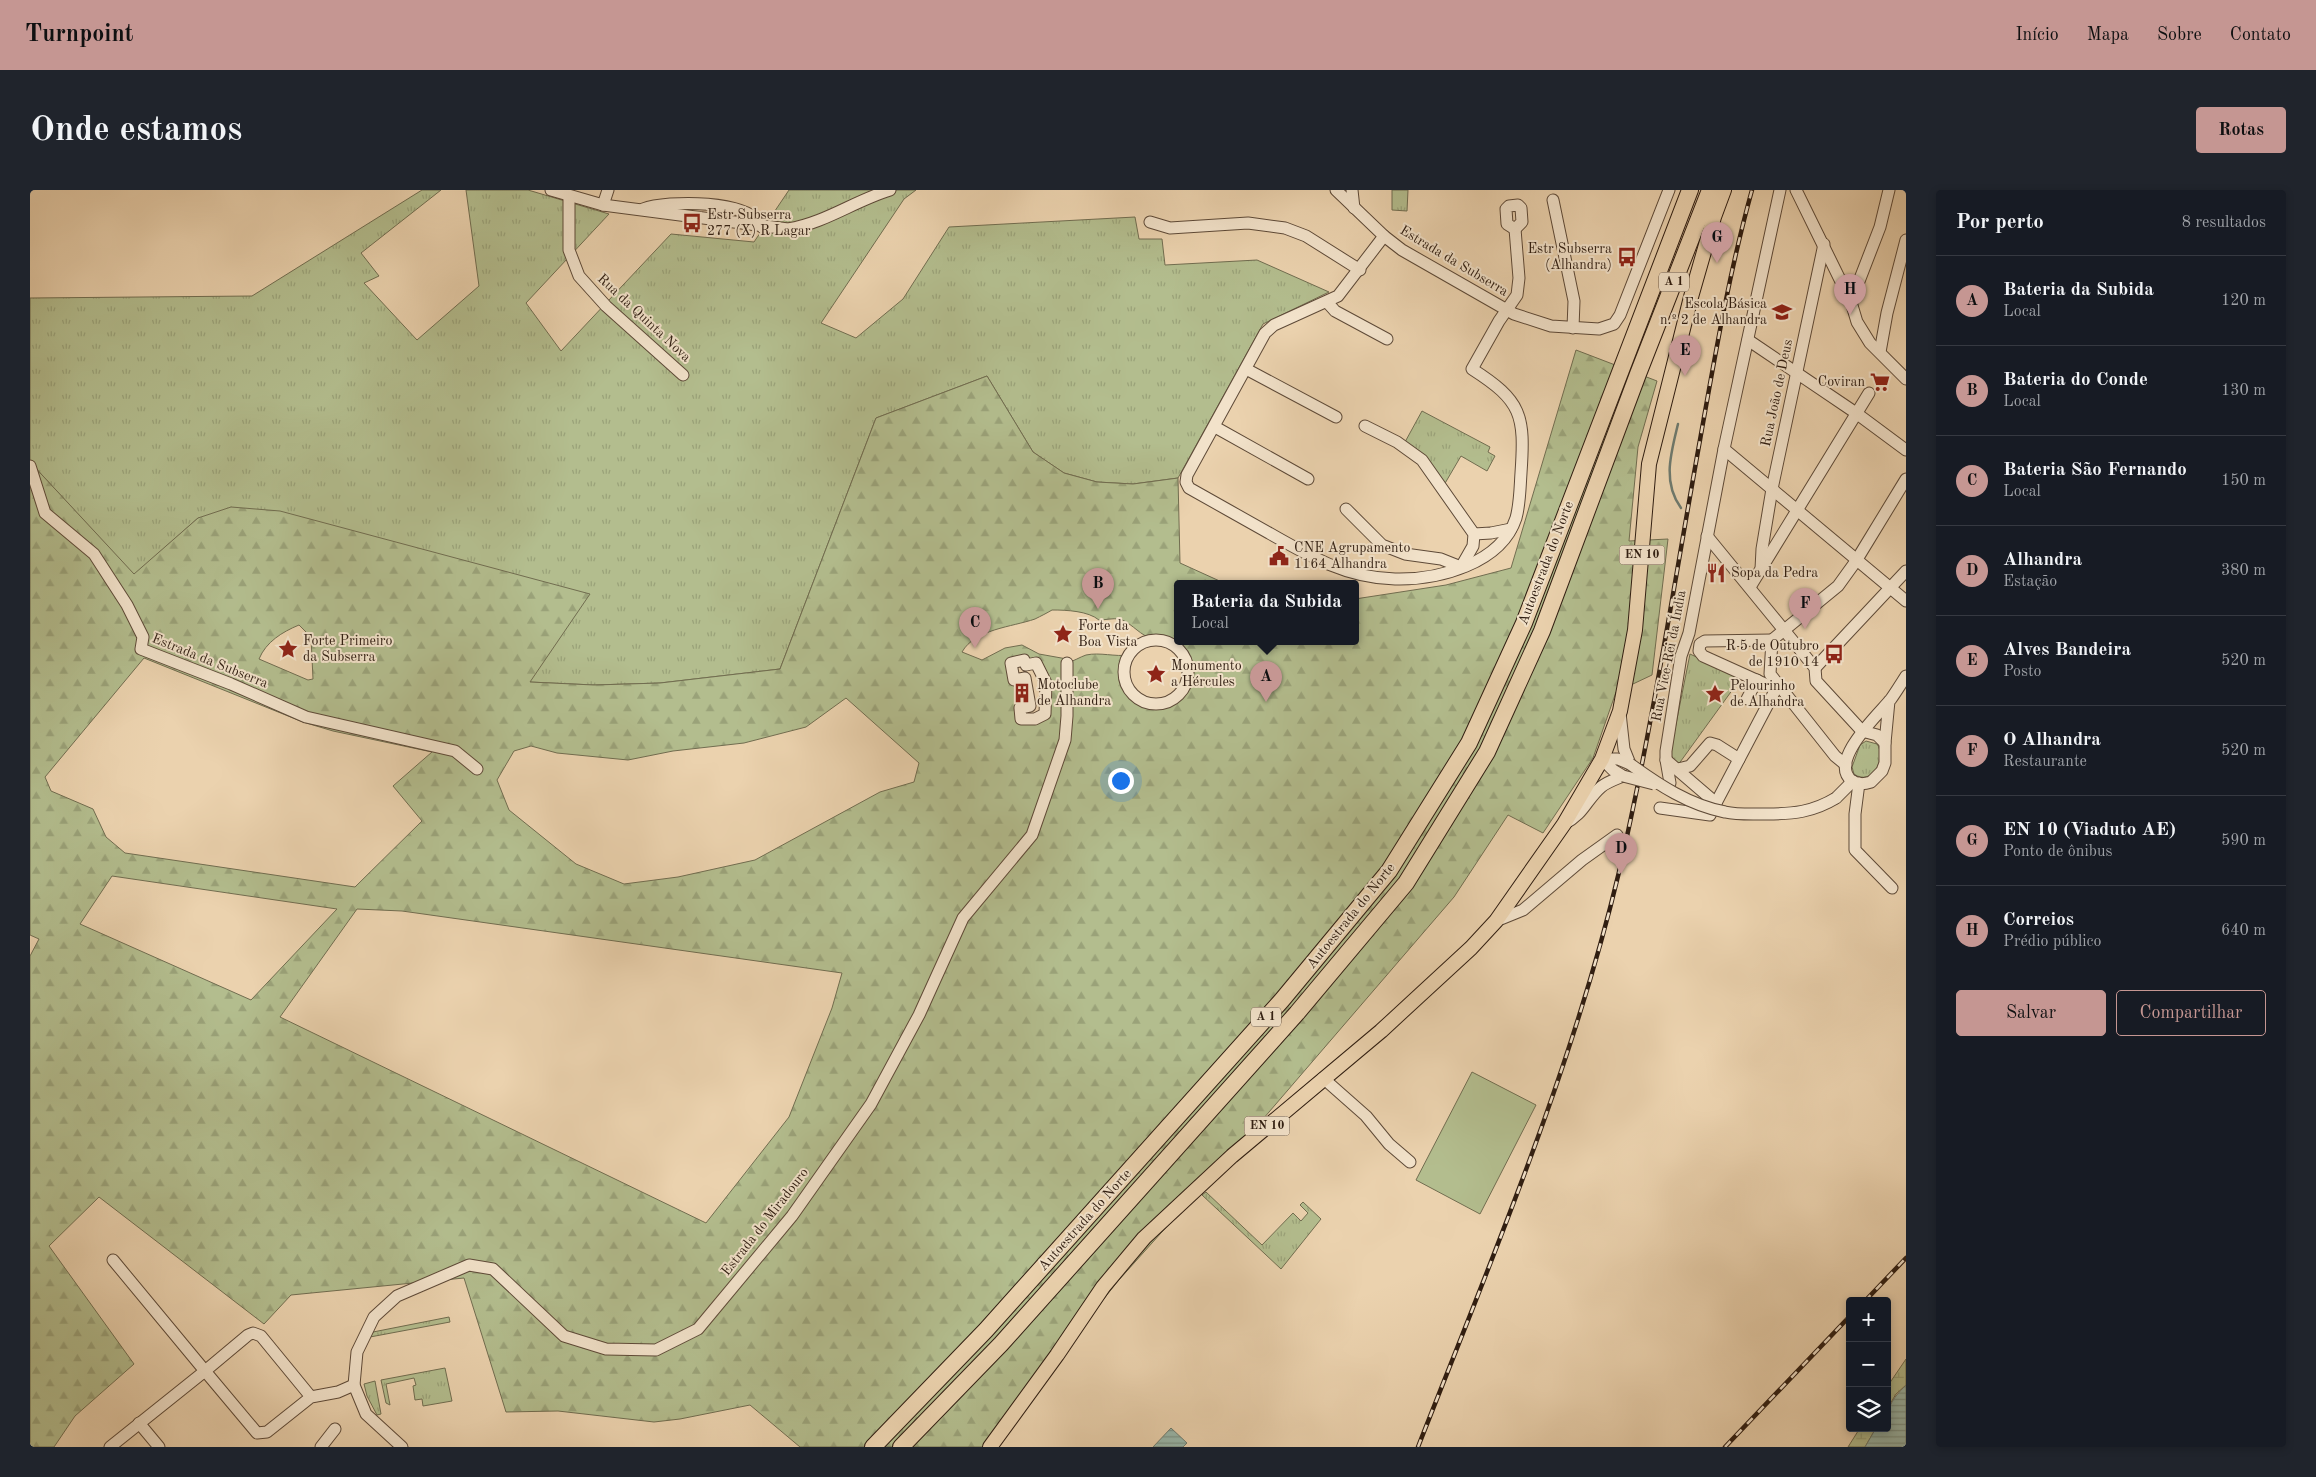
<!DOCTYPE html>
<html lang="pt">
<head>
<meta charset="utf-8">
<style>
	body { margin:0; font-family:"Old Standard TT",serif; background:#20242c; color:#f1f3f6 }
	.controls { position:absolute; right:15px; bottom:15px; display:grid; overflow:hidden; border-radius:5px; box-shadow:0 2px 8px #0003 }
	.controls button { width:45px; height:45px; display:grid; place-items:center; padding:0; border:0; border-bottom:1px solid #363941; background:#171b24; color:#f1f3f6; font:25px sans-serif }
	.you { position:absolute; left:1090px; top:590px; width:18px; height:18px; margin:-12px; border:4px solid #fff; border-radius:50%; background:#1a73e8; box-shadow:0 0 0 8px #1a73e833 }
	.badge { display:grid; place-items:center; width:32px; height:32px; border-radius:50%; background:#c59692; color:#111; font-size:16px; font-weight:700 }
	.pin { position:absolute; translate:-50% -41px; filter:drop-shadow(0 1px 2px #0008) }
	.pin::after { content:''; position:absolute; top:26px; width:18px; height:15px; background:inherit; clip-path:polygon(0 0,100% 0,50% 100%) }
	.popup { position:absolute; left:1144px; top:390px; width:185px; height:65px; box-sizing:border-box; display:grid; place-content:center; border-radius:5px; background:#171b24; filter:drop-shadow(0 1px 4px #0005); font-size:16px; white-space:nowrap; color:#9ea1a6 }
	.popup b { font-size:19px; color:#f1f3f6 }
	.popup::after { content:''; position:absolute; left:50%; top:100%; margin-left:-10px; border:10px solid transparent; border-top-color:#171b24 }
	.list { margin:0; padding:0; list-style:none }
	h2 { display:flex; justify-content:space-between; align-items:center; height:65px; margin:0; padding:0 20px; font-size:21px }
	h2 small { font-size:16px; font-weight:400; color:#9ea1a6 }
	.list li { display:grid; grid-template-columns:32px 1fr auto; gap:15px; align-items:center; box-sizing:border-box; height:90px; padding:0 20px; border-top:1px solid #363941 }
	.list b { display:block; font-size:19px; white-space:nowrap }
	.list p { margin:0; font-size:16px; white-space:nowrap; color:#9ea1a6 }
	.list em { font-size:16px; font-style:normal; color:#9ea1a6 }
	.actions { display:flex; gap:10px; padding:15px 20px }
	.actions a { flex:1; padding:11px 0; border:1px solid #c59692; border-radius:5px; text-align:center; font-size:18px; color:#c59692 }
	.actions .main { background:#c59692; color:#111 }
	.icon { flex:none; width:28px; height:28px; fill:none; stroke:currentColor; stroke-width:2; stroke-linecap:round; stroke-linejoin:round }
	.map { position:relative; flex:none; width:1876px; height:1257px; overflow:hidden; border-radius:5px }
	header { display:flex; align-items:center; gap:30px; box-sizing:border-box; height:70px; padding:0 25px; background:#c59692; color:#111 }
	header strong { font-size:24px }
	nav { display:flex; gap:28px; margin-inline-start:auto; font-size:18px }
	.intro { display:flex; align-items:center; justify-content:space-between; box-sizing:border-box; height:120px; padding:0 30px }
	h1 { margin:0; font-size:35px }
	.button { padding:12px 22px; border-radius:5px; background:#c59692; color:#111; font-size:18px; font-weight:700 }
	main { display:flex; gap:30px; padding:0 30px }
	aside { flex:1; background:#171b24; border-radius:5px; box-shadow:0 2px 8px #0003 }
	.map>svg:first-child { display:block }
</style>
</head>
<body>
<header>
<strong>Turnpoint</strong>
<nav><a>Início</a><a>Mapa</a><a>Sobre</a><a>Contato</a></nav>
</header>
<div class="intro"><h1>Onde estamos</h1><a class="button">Rotas</a></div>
<main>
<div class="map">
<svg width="1876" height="1257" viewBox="0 0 1876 1257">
	<defs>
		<pattern id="grass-tufts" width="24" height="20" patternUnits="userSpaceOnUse" patternTransform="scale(1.25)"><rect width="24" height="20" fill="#b3bd8e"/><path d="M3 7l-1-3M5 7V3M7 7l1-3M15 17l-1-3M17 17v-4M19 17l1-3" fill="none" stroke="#9aa279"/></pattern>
		<pattern id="forest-firs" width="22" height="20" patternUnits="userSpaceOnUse" patternTransform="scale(1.25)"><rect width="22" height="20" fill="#b3bd8e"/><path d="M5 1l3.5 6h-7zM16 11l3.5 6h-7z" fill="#9aa279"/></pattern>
		<pattern id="wetland-marsh" width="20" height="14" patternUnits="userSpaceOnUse" patternTransform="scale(1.25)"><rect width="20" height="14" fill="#b3bd8e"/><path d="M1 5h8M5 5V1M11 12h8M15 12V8" fill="none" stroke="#9aa279"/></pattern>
		<pattern id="water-rules" width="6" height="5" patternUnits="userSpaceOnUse" patternTransform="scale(1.25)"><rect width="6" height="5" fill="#98b8ac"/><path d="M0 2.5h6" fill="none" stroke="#7c958b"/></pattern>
	</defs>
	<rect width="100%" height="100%" fill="#ebd2ae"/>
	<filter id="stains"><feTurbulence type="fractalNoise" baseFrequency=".004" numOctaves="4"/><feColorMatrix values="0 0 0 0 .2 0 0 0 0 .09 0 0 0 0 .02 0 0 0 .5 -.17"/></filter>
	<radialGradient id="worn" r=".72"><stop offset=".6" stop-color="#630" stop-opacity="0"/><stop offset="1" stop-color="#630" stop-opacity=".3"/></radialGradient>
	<g fill="url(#grass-tufts)" stroke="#716d50">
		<polygon points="392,0 411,0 331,63 349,86 334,93 387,150 449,96 436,0 498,0 579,24 496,113 531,161 641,44 724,52 759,0 886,0 874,9 791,133 826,148 873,109 919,37 1105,27 1109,49 1132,49 1135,75 1227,70 1299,102 1233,134 1148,288 1103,294 1067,292 1034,283 1003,262 957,186 846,228 750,479 630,493 564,495 499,492 559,404 168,328 104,385 0,272 0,108 222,106"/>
		<polygon points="1362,0 1378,0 1377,21 1362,20"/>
		<polygon points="1392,221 1460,257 1458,262 1465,266 1457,281 1431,266 1414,295 1375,252"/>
		<polygon points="1660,464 1711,488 1648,575 1640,564"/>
		<path d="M1836,551L1847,554C1857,568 1842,597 1824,584L1822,577L1830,555Z"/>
		<polygon points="1176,1002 1232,1055 1263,1023 1271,1031 1278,1023 1270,1015 1273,1012 1291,1029 1251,1079 1172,1005"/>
		<polygon points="419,1127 420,1132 340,1147 343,1142"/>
		<polygon points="415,1178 422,1211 393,1216 392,1209 385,1210 383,1196 386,1195 384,1188 356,1194 360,1215 356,1213 351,1190"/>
		<polygon points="345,1191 351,1224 347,1225 337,1206 334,1194"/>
	</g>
	<path fill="url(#forest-firs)" stroke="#716d50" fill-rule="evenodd" d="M1546,160L1627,191L1608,257L1599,351L1638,349L1622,485L1586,502L1563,568L1513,643L1478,625L1424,707L1233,929L1088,1091L956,1257H770L720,1215L650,1229L624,1232L528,1221L476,1222L434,1088L261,1105L234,1134L69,1007L19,1056L104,1174L45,1226L24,1257H0V766L9,749L0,745V272L104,384L168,328L201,317L250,321L560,404L500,492L564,495L630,493L750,479L846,228L957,186L1003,262L1034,283L1067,292L1103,294L1148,288L1150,373L1194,393H1147V451H1325V409L1416,395L1481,378ZM1022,420C1037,420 1058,421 1069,430C1075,430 1083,428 1089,429C1099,431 1108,443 1118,447C1127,451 1138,451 1146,458C1182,488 1127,538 1100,501C1092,489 1093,476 1099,465C1085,467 1070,462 1056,465C1050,467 1044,471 1037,473V469L1009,464L992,455L975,458L952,470L932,462C945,439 982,437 1005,429C1011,426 1017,423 1022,420ZM269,435L281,447L283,489L278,490L229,469C236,452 252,442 269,435ZM114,468L273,532L303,541L402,562L363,596L392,631L325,697L95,663L76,647L63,619L21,601L15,587ZM982,473H1006L1015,493V524L991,529L1000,516L995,488L984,490ZM816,508L889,573L884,592L850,602L725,670L648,687L594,694L546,674L479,620L467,590L484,561L501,556L527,563L598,570L643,561L714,553L776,537ZM82,686L307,719L221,810L50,734ZM327,719L372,721L812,783L802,818L759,927L676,1033L250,827Z"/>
	<g fill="url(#wetland-marsh)" stroke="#716d50">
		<polygon points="1876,1169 1876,1195 1866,1204 1857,1219 1857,1197"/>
		<polygon points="1830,1238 1846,1238 1835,1257 1818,1257"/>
	</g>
	<polygon fill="#b3bd8e" stroke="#716d50" points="1442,882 1506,915 1450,1024 1386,990"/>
	<g fill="url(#water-rules)" stroke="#6e7a6e">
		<path d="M1876,1195V1257H1835L1846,1238H1857C1857,1217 1861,1210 1876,1195Z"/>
		<polygon points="1141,1238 1157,1253 1153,1257 1123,1257"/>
	</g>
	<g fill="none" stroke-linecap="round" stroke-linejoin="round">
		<path stroke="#6e7a6e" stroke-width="2.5" d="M1648,234C1641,263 1632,292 1651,318"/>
		<defs>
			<g id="minor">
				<path d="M521,0L573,15L758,39C795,33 824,11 860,0"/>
				<polyline points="1306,0 1354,46 1372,60 1484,124 1521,136 1569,139 1584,134 1590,125 1639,0"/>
				<polyline points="1322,0 1324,18"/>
				<polyline points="1766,0 1821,112 1827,132 1840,153 1876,189"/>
				<polyline points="539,6 539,60 549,86 576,116 653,185"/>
				<polyline points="1523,10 1544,111 1543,138"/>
				<polyline points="573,15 578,0"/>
				<polygon points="1488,15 1491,18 1492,32 1485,39 1477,34 1476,19 1479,16"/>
				<path d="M613,19C637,10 722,9 733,38"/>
				<polyline points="1120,32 1140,38 1218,33 1255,38 1276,46 1330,80"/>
				<path d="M1354,46L1308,106L1244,135L1235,143L1157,285L1156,292L1159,298C1186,313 1212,328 1239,343C1279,366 1317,388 1365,389C1408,390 1471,374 1486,328C1490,314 1490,297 1491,283C1495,225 1492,211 1442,179L1469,131L1487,105L1489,88L1485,39"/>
				<polyline points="1297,112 1305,121 1357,149"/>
				<polyline points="1821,112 1850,37 1859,0"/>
				<polyline points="1718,150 1826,223 1876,260"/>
				<polyline points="1850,162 1857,123 1876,50"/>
				<polyline points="1216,179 1306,227"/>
				<polyline points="1185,237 1278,289"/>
				<polyline points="1694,259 1876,411"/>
				<polyline points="0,276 15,323 64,364 97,415 113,447 111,459 201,494 276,527 425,561 447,579"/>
				<polyline points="1316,319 1352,355 1375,364 1411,369 1431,377 1443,356 1444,344 1392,270 1367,252 1335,236"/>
				<polyline points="1444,344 1461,343 1481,339"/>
				<polyline points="1677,346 1785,478 1786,491 1832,541"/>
				<polyline points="1731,379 1732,359 1742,299 1794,54"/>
				<polyline points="1720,397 1839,203"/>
				<polyline points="1742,450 1675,451 1670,454 1669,461 1673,466 1746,499"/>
				<circle cx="1126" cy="482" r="32"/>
				<polygon points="994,470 996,475 1006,473 1016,493 1015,524 1005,529 991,529 990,518 1000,516 995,488 984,490 981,473"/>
				<polyline points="1785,478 1876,381"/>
				<polyline points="1717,509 1727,490"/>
				<path d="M1859,511L1855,553V573L1852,581L1841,592C1835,594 1828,595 1822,591C1797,571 1850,523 1861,509C1866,502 1871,494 1876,486"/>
				<polyline points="1590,523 1594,559 1600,574"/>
				<polyline points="1832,541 1847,545 1855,553"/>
				<polyline points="1572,569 1588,569 1600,574"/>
				<polyline points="1572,569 1583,580 1593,586"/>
				<polyline points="1816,575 1805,566 1740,484 1742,450 1808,396 1826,371 1876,289"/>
				<polyline points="1648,579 1660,576 1680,553 1687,555 1709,569"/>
				<polyline points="1640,593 1636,570 1636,561 1651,466 1659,443 1694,259 1750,0"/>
				<polyline points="1829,593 1825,624 1825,660 1862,698"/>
				<polyline points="1806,608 1823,591"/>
				<polyline points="1686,613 1748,495"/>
				<polyline points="1630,618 1680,625 1686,613 1636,570"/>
				<path d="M1534,634C1554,624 1556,610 1571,597C1577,592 1586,589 1593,586"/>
				<polyline points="1466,731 1493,720 1552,670 1587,645"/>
				<polyline points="1293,888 1336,926 1359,954 1380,972"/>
				<polyline points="281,1207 237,1242 227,1243 175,1181 218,1145 223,1143 231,1146 281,1207 308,1202 324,1195"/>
				<polyline points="109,1233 129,1257"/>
				<polyline points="80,1257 175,1181 83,1070"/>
				<polyline points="291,1257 305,1239"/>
				<polyline points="372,1257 336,1224 324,1195 327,1162 344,1127 367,1106 439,1075 463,1079 534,1146 576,1159 626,1160 668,1139 762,1026 841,914 889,825 933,728 1002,645 1035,550 1037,526 1037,473"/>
			</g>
			<polyline id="major" points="960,1257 1027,1165 1073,1097 1114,1048 1202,966 1351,841 1441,758 1466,731 1534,634 1572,569 1590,521 1605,440 1619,274 1661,107 1684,27 1694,0"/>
			<g id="highway">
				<polyline points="843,1257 956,1140 1252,810 1359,681 1439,553 1494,433 1660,0"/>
				<polyline points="871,1257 971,1154 1267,823 1376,693 1457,562 1512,441 1608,184 1680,0"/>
			</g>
		</defs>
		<use href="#minor" stroke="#5e4a38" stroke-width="13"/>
		<use href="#major" stroke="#2f1d11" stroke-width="16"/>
		<use href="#highway" stroke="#2f1d11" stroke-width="18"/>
		<use href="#minor" stroke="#f2e2ca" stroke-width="11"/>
		<use href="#major" stroke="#ebd2ae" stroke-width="14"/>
		<use href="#highway" stroke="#ebd2ae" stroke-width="16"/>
		<defs>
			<g id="rail">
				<polyline points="1835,1111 1876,1068"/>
				<path d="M1388,1257C1462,1068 1542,880 1589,682C1622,539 1644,394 1670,250C1685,166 1699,83 1722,0"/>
				<polyline points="1695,1257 1820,1126"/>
			</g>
		</defs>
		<use href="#rail" stroke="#2f1d11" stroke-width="4.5"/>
		<use href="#rail" stroke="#f2e2ca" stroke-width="2.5" stroke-dasharray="8" stroke-linecap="butt"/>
		<defs>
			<g id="minor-bridge">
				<path d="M1600,574C1629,595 1659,615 1695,622C1708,625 1723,624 1737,624C1763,624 1783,622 1806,608"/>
				<polyline points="1593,586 1624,594"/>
			</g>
		</defs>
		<use href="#minor-bridge" stroke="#5e4a38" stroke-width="13" stroke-linecap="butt"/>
		<use href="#minor-bridge" stroke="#f2e2ca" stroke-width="11"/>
	</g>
	<defs>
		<symbol id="bus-bare" viewBox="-9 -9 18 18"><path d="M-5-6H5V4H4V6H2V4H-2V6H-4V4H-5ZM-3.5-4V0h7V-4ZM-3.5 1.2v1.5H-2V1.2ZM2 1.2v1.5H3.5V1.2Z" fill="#8f2418" stroke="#f2e2ca" stroke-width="2.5" paint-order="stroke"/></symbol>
		<symbol id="school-bare" viewBox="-9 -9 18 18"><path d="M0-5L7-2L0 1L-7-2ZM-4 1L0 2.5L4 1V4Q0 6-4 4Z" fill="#8f2418" stroke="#f2e2ca" stroke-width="2.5" paint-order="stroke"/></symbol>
		<symbol id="supermarket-bare" viewBox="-9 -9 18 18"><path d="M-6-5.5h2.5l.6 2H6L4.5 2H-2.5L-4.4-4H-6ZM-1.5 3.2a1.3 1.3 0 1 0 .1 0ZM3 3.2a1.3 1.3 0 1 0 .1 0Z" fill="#8f2418" stroke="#f2e2ca" stroke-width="2.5" paint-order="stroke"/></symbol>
		<symbol id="civic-bare" viewBox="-9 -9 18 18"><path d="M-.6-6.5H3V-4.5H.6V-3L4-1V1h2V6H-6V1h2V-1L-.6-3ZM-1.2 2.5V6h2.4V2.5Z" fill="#8f2418" stroke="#f2e2ca" stroke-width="2.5" paint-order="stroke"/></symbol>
		<symbol id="restaurant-bare" viewBox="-9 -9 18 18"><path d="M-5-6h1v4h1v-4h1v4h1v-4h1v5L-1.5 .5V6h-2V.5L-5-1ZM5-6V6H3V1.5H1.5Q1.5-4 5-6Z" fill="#8f2418" stroke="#f2e2ca" stroke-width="2.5" paint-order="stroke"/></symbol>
		<symbol id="sight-bare" viewBox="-9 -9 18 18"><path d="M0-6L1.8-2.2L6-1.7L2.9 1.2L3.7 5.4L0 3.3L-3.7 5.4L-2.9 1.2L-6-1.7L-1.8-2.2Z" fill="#8f2418" stroke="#f2e2ca" stroke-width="2.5" paint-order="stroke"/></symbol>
		<symbol id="building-bare" viewBox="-9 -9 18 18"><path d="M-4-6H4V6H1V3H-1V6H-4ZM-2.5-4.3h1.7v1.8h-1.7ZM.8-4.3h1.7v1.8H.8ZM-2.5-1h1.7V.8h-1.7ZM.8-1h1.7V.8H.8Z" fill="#8f2418" stroke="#f2e2ca" stroke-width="2.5" paint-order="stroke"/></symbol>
	</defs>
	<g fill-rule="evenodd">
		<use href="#bus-bare" x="648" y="19" width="28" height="28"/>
		<use href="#bus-bare" x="1583" y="53" width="28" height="28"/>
		<use href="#school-bare" x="1738" y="108" width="28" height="28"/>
		<use href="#supermarket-bare" x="1836" y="178" width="28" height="28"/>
		<use href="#civic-bare" x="1235" y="352" width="28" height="28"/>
		<use href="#restaurant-bare" x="1672" y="369" width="28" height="28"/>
		<use href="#sight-bare" x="1019" y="430" width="28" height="28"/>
		<use href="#sight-bare" x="244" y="445" width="28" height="28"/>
		<use href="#bus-bare" x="1790" y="450" width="28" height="28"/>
		<use href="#sight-bare" x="1112" y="470" width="28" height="28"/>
		<use href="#building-bare" x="978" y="489" width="28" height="28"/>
		<use href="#sight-bare" x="1671" y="490" width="28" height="28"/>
	</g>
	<g text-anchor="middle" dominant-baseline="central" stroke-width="4" stroke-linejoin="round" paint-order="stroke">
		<g fill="#f2e2ca" stroke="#6a5848" stroke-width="1">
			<rect x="1629" y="82.5" width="30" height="19" rx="4"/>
			<rect x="1589.5" y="355.5" width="45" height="19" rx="4"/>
			<rect x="1221" y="817.5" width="30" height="19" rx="4"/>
			<rect x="1214.5" y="926.5" width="45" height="19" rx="4"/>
		</g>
		<g font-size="12" font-weight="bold" fill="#2f1d11">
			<text x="1644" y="92">A 1</text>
			<text x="1612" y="365">EN 10</text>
			<text x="1236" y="827">A 1</text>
			<text x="1237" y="936">EN 10</text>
		</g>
		<g font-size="14" fill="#2f1d11" stroke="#f2e2ca" text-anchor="start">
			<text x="677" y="25">Estr Subserra<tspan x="677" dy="16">277 (X) R Lagar</tspan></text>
			<text x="1582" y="59" text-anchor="end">Estr Subserra<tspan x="1582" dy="16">(Alhandra)</tspan></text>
			<text x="1737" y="114" text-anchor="end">Escola Básica<tspan x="1737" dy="16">n.º 2 de Alhandra</tspan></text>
			<text x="1835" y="192" text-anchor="end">Coviran</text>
			<text x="1264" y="358">CNE Agrupamento<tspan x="1264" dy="16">1164 Alhandra</tspan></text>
			<text x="1701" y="383">Sopa da Pedra</text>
			<text x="1048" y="436">Forte da<tspan x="1048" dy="16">Boa Vista</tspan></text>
			<text x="273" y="451">Forte Primeiro<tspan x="273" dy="16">da Subserra</tspan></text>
			<text x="1789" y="456" text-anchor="end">R 5 de Outubro<tspan x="1789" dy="16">de 1910 14</tspan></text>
			<text x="1141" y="476">Monumento<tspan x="1141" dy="16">a Hércules</tspan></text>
			<text x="1007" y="495">Motoclube<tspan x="1007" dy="16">de Alhandra</tspan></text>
			<text x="1700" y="496">Pelourinho<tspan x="1700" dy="16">de Alhandra</tspan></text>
		</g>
		<g font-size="14" fill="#2f1d11" stroke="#f2e2ca">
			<text transform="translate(1424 71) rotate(31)">Estrada da Subserra</text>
			<text transform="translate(614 128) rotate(43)">Rua da Quinta Nova</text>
			<text transform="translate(1747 203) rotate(-78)">Rua João de Deus</text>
			<text transform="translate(1516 373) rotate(-69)">Autoestrada do Norte</text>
			<text transform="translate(1639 466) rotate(-79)">Rua Vice-Rei da Índia</text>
			<text transform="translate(180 471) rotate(22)">Estrada da Subserra</text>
			<text transform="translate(1321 726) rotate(-51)">Autoestrada do Norte</text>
			<text transform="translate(1055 1030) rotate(-48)">Autoestrada do Norte</text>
			<text transform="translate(735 1032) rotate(-52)">Estrada do Miradouro</text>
		</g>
	</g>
	<rect width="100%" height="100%" filter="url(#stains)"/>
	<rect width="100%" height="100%" fill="url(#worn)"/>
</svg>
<div class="controls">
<button>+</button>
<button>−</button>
<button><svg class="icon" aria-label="layers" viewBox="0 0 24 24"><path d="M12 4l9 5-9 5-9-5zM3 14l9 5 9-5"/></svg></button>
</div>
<div class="you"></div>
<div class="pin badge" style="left:1236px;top:512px">A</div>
<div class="popup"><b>Bateria da Subida</b>Local</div>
<div class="pin badge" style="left:1068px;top:419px">B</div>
<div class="pin badge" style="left:945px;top:458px">C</div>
<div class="pin badge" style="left:1591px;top:684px">D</div>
<div class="pin badge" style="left:1655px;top:186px">E</div>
<div class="pin badge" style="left:1775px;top:439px">F</div>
<div class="pin badge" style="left:1687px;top:73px">G</div>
<div class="pin badge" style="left:1820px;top:125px">H</div>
</div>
<aside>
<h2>Por perto<small>8 resultados</small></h2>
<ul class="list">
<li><span class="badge">A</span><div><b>Bateria da Subida</b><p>Local</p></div><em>120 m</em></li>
<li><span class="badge">B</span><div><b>Bateria do Conde</b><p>Local</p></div><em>130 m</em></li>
<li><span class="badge">C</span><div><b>Bateria São Fernando</b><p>Local</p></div><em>150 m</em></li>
<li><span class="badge">D</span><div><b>Alhandra</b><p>Estação</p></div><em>380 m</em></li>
<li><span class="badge">E</span><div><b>Alves Bandeira</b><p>Posto</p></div><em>520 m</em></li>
<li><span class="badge">F</span><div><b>O Alhandra</b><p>Restaurante</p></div><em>520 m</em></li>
<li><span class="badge">G</span><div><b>EN 10 (Viaduto AE)</b><p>Ponto de ônibus</p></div><em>590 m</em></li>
<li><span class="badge">H</span><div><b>Correios</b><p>Prédio público</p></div><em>640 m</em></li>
</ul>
<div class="actions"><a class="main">Salvar</a><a>Compartilhar</a></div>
</aside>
</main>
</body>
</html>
